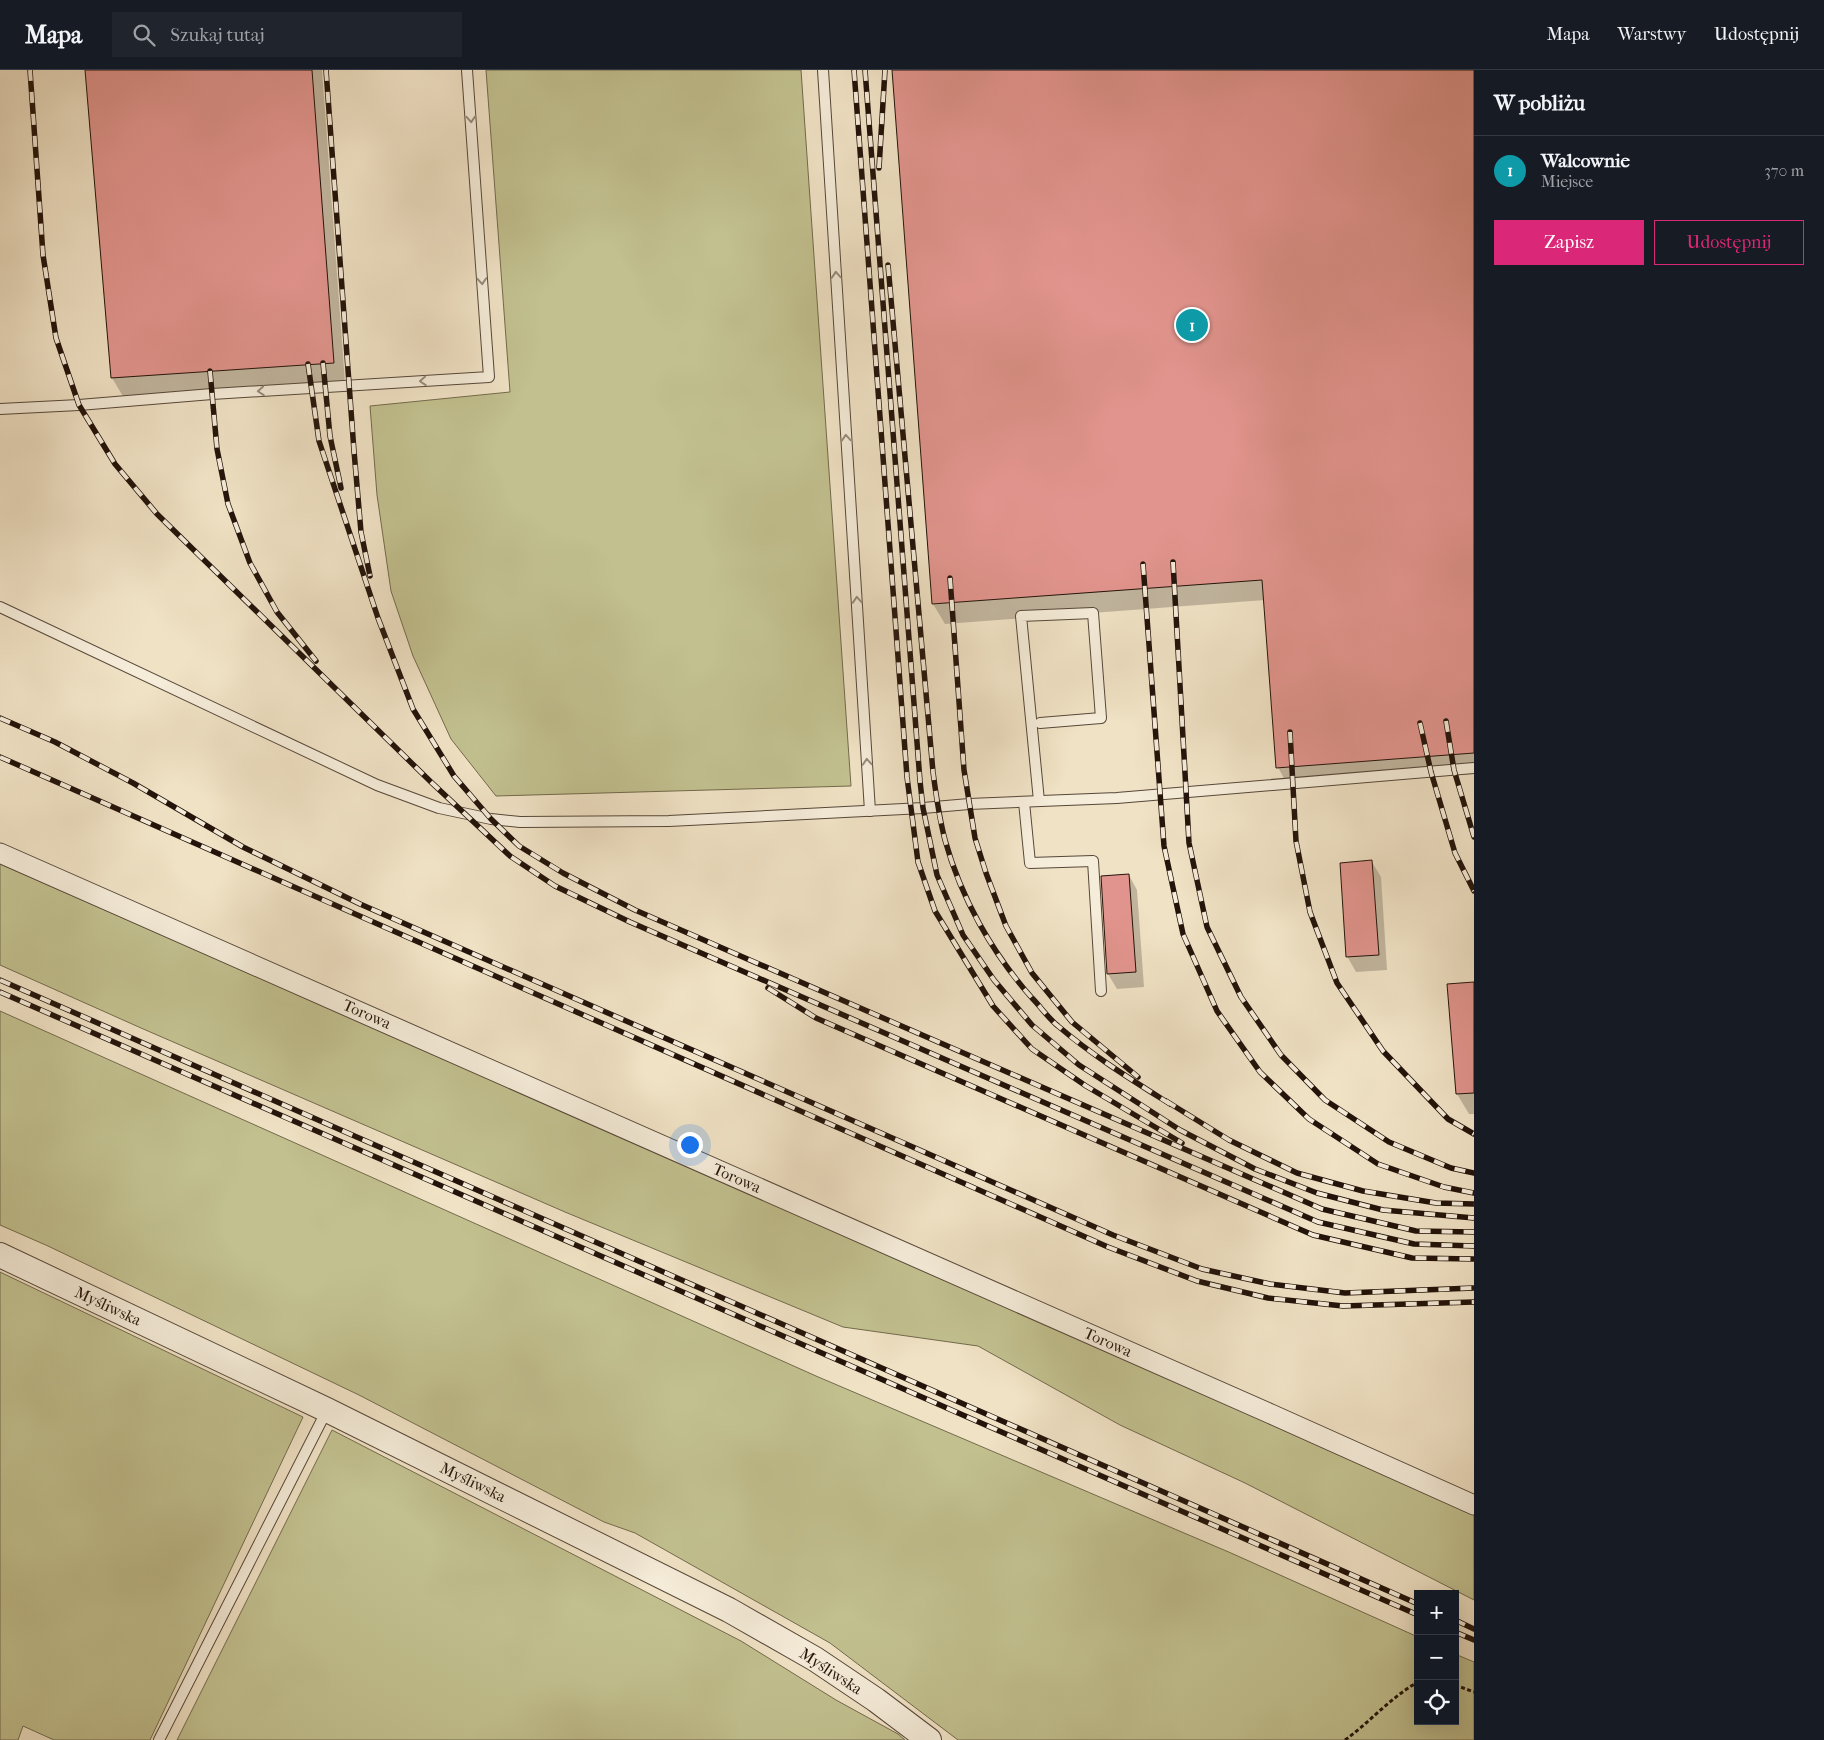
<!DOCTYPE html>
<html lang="pl">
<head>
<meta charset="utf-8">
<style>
	body { margin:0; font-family:"IM FELL French Canon",serif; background:#20242c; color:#f1f3f6 }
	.controls { position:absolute; right:15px; bottom:15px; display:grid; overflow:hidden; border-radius:0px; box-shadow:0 5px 20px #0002 }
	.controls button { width:45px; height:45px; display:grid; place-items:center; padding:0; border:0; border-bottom:1px solid #363941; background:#171b24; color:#f1f3f6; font:25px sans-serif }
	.you { position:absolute; left:689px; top:1074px; width:18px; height:18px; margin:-12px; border:4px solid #fff; border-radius:50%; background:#1a73e8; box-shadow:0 0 0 8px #1a73e833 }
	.badge { display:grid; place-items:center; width:32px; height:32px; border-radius:50%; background:#db2777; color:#fff; font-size:16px; font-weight:700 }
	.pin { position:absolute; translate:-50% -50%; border:2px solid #fff; box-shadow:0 1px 5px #0006 }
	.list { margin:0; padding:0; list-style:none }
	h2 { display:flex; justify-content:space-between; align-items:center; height:65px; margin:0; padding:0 20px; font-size:21px }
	h2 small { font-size:16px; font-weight:400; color:#9ea1a6 }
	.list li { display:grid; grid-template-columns:32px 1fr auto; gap:15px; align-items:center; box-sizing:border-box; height:70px; padding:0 20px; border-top:1px solid #363941 }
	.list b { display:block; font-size:19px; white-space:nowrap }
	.list p { margin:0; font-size:16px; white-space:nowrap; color:#9ea1a6 }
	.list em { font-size:16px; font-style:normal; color:#9ea1a6 }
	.actions { display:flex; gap:10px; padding:15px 20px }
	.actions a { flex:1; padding:11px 0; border:1px solid #db2777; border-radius:0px; text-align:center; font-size:18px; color:#db2777 }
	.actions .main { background:#db2777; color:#fff }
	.icon { flex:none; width:28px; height:28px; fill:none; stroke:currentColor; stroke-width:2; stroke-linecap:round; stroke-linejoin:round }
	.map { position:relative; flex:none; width:1474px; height:1670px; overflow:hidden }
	header { display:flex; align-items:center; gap:30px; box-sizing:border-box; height:70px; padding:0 25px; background:#171b24; border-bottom:1px solid #363941 }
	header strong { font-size:24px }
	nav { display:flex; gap:28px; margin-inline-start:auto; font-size:18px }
	.search { width:350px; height:45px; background:#20242c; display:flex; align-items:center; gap:12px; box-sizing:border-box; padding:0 18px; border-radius:0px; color:#9ea1a6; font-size:19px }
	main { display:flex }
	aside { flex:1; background:#171b24 }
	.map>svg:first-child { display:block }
</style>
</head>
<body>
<header>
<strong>Mapa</strong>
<div class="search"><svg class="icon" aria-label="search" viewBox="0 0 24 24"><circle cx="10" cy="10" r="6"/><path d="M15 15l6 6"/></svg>Szukaj tutaj</div>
<nav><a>Mapa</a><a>Warstwy</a><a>Udostępnij</a></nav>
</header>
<main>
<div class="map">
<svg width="1474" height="1670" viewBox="0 0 1474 1670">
	<rect width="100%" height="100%" fill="#f0e2c5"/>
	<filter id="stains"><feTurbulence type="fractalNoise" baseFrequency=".004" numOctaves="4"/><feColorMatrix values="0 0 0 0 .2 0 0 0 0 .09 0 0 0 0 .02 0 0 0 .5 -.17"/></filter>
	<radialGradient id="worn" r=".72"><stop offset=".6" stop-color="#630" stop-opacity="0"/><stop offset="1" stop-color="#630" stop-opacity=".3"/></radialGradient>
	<g fill="#c2c08f" stroke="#726a4c">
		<polygon points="486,0 801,0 851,716 496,726 451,669 413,586 391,521 377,425 370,336 510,322"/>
		<polygon points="0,794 1082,1269 1474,1445 1474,1530 1245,1413 1120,1355 978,1276 843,1257 565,1142 141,958 0,895"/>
		<polygon points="0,941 816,1306 1231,1483 1418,1567 1418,1651 1455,1651 1455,1584 1474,1592 1474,1670 958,1670 830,1573 635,1463 604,1452 359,1325 48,1176 0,1155"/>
		<polygon points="0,1202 303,1347 150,1670 54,1670 23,1656 18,1670 0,1670"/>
		<polygon points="332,1360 741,1571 836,1630 898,1664 905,1670 177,1670"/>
	</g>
	<g fill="#0003">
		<polygon points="86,0 322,0 345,313 124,328 112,308"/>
		<polygon points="893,0 1474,0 1474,704 1289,718 1278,697 1265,530 945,554 933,534"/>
		<polygon points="1372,792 1381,807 1387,900 1356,902 1347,886"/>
		<polygon points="1129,805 1137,820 1144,917 1117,919 1108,904"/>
		<polygon points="1474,913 1474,1044 1469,1044 1457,1024 1448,915"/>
	</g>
	<g fill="#e1948d" stroke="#23130a">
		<polygon points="85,0 312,0 334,293 111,308"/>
		<polygon points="892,0 1474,0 1474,683 1276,698 1262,510 932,534"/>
		<polygon points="1372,790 1379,885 1346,887 1340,793"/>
		<polygon points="1129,804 1136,902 1107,904 1101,806"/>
		<polygon points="1474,912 1474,1023 1456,1024 1447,914"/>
	</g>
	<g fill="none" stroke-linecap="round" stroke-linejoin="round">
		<defs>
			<g id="service">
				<polyline points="823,0 870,741"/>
				<polyline points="0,339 79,335 212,324 489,307 467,0"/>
				<polyline points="0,537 377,715 439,738 491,749 520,752 669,751 923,738 969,734 1117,728 1474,698"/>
				<polyline points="1039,731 1021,546 1093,543 1101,648 1040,653"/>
				<polyline points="1024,732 1030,793 1093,791 1101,921"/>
				<polyline points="159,1670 327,1340"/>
			</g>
			<polyline id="minor" points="0,783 1271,1344 1474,1435"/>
			<polyline id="tertiary" points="0,1185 327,1340 729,1540 815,1589 876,1630 929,1670"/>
		</defs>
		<use href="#service" stroke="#564739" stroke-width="12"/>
		<use href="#minor" stroke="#564739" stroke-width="21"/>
		<use href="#tertiary" stroke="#564739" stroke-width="26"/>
		<g stroke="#23130a" stroke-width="3" stroke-dasharray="4 2.5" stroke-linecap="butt">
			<polyline points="1455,1615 1474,1622"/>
			<path d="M1345,1670C1370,1652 1391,1627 1418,1612"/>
		</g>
		<use href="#service" stroke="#f5ecd9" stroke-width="10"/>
		<use href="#minor" stroke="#f5ecd9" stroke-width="19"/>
		<use href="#tertiary" stroke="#f5ecd9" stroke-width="24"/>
		<defs>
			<g id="rail">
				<polyline points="30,0 43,185 56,268 79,335 115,394 157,444 432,713 510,786 555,816 630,852 1318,1152 1414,1174 1474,1176"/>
				<polyline points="326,0 354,381 361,462 370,506"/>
				<polyline points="854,0 907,707 918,792 935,841 993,936 1032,979 1086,1016 1182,1073"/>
				<polyline points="865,0 920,711 923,738 937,805 963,865 994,910 1032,955 1079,995 1180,1060 1255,1099 1317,1123 1383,1140 1474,1148"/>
				<polyline points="879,98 885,0"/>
				<path d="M888,195L933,702C936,725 939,747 945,770C961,828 992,883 1032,928C1041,937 1048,948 1058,956C1093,986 1132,1010 1170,1034"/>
				<polyline points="323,293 330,366 341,418"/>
				<polyline points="308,294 319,371 378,548 413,639 454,706 491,749 519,776 563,803 635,840 1322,1139 1416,1161 1474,1162"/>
				<polyline points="210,301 217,379 228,434 250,493 277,542 316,591"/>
				<polyline points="1173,492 1189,773 1207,857 1241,927 1281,985 1325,1030 1389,1072 1451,1098 1474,1103"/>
				<polyline points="1143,494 1164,776 1183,864 1217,941 1260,1002 1309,1049 1378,1094 1444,1117 1474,1123"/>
				<polyline points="950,508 964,700 975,768 986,803 1006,856 1032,903 1072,952 1138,1007"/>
				<polyline points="0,648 55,672 133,713 243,777 360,834 1113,1165 1202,1199 1270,1214 1345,1223 1474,1218"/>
				<polyline points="1446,651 1454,700 1474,767"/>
				<polyline points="1420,653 1431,702 1455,783 1474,821"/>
				<polyline points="1290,662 1296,771 1310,842 1337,913 1383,981 1448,1049 1474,1064"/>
				<polyline points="0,687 1108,1177 1197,1211 1268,1228 1343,1236 1474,1232"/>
				<polyline points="0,910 1418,1534"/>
				<polyline points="768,918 816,948 1313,1165 1412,1188 1474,1189"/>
				<polyline points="0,922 1418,1545"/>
				<polyline points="1166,1031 1229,1070 1297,1103 1363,1121 1436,1133 1474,1134"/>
				<polyline points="1455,1550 1474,1559"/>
				<polyline points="1455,1562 1474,1570"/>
			</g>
		</defs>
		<use href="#rail" stroke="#23130a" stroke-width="5.5"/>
		<use href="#rail" stroke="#f5ecd9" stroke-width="4" stroke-dasharray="11" stroke-linecap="butt"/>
	</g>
	<defs><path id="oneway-chevron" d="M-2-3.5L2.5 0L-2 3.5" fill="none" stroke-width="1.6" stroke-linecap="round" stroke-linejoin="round" transform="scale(1.25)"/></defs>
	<g stroke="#968a7c">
		<use href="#oneway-chevron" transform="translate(471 49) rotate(86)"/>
		<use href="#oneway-chevron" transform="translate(836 205) rotate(-94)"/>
		<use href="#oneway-chevron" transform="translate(482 211) rotate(86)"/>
		<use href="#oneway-chevron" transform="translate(423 311) rotate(176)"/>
		<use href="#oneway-chevron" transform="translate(261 321) rotate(176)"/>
		<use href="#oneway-chevron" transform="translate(846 368) rotate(-94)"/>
		<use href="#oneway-chevron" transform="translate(857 530) rotate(-94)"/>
		<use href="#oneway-chevron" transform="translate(867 692) rotate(-94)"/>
	</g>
	<g text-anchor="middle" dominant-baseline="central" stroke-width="4" stroke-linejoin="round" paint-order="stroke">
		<g font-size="16" fill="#23130a" stroke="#f5ecd9">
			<text transform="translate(367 944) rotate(24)">Torowa</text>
			<text transform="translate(737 1108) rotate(24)">Torowa</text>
			<text transform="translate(108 1236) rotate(25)">Myśliwska</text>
			<text transform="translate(1108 1272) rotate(24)">Torowa</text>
			<text transform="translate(473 1412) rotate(26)">Myśliwska</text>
			<text transform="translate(831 1601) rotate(33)">Myśliwska</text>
		</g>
	</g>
	<rect width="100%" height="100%" filter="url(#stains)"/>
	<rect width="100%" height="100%" fill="url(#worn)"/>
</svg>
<div class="controls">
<button>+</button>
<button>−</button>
<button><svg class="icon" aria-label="locate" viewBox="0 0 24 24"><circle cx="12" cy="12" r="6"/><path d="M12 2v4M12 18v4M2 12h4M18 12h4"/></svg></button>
</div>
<div class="you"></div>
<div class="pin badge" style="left:1192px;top:255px;background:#0f9aa8">1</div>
</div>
<aside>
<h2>W pobliżu<small></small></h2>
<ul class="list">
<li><span class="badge" style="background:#0f9aa8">1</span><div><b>Walcownie</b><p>Miejsce</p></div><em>370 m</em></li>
</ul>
<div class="actions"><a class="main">Zapisz</a><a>Udostępnij</a></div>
</aside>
</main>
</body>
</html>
